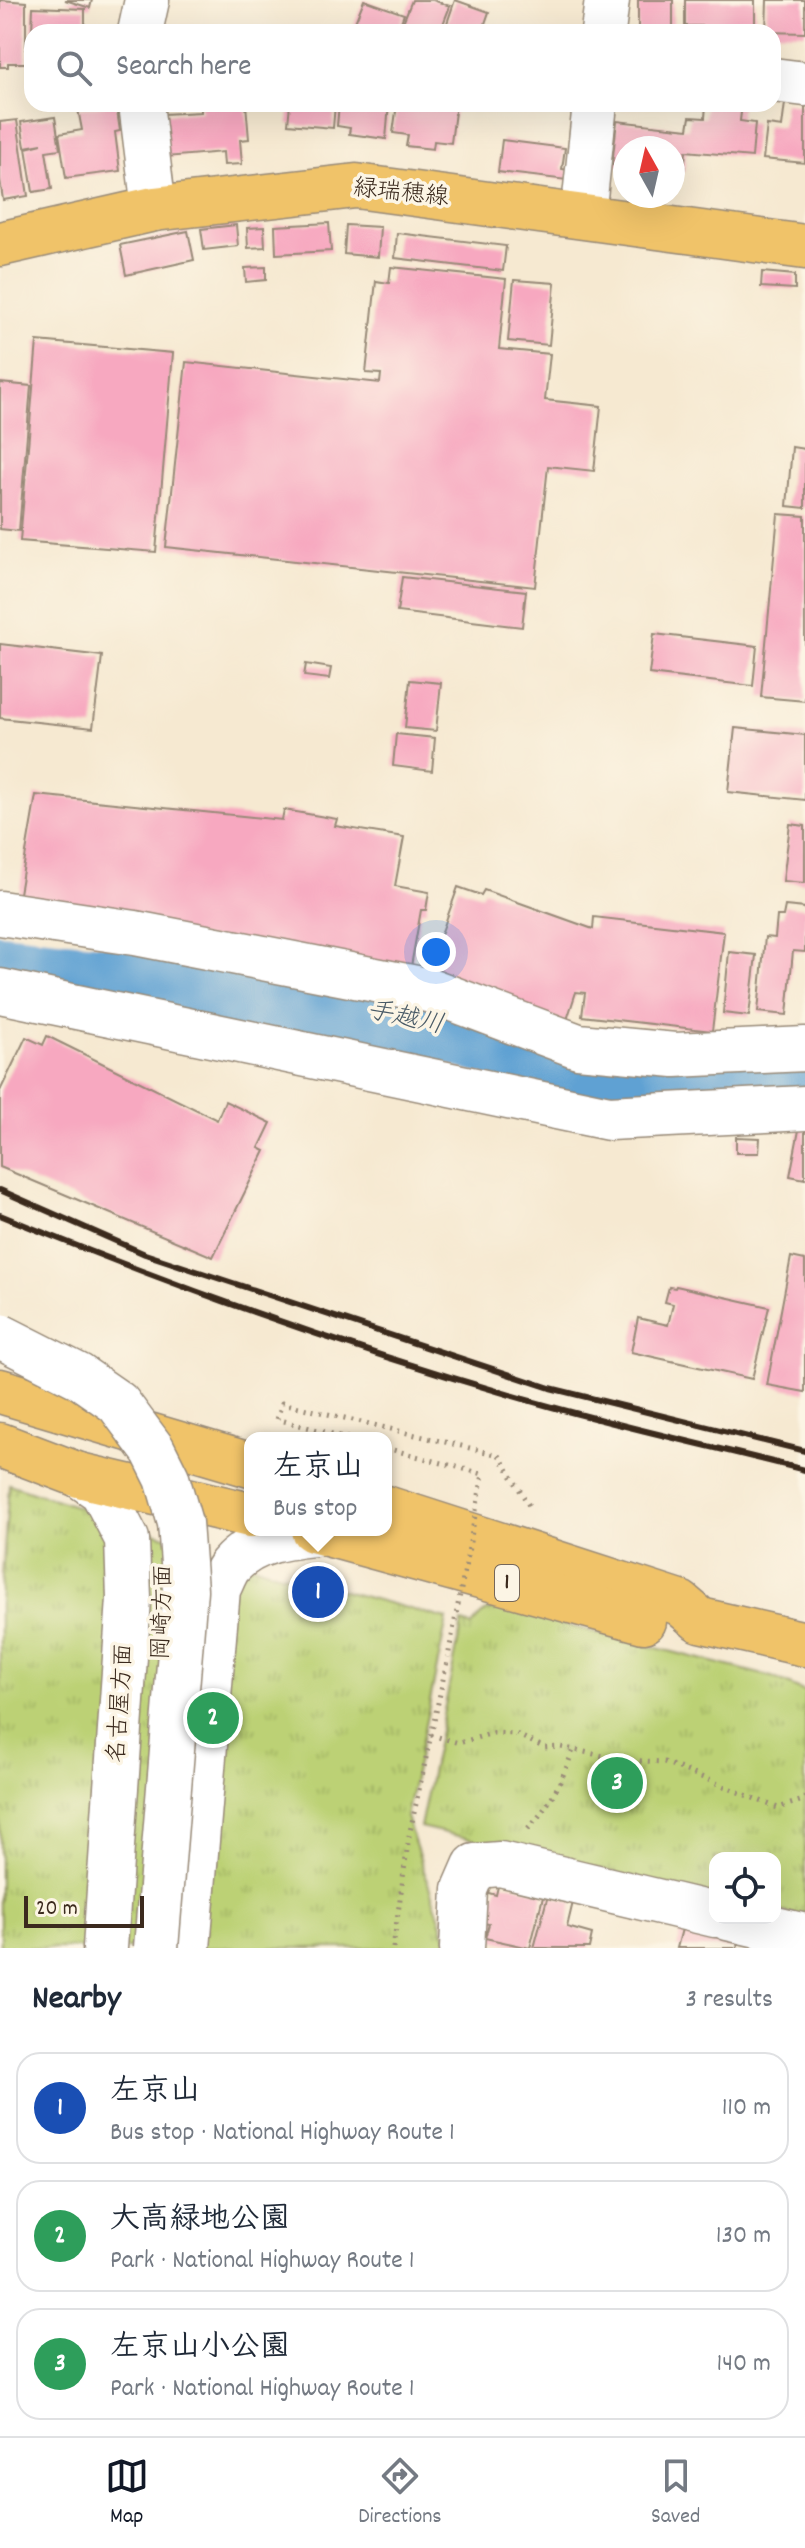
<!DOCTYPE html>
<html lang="en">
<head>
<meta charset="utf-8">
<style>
	body { margin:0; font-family:Dekko,"Klee One",sans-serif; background:#f2f2f3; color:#1f2937 }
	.controls { position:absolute; right:24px; bottom:24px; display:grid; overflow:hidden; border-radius:16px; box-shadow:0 8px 32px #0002 }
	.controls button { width:72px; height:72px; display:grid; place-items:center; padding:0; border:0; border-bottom:2px solid #e0e1e3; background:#fff; color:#1f2937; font:40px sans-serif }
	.compass { position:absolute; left:613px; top:136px; width:72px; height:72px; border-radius:50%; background:#fff; box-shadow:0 8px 32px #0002; rotate:352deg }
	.scale { position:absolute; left:24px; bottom:20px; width:120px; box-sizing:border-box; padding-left:8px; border:4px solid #3b2a1e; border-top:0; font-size:22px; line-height:28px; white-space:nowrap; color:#3b2a1e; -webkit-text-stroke:6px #fcf5e5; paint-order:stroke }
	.you { position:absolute; left:436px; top:952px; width:28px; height:28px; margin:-20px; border:6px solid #fff; border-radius:50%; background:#1a73e8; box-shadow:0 0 0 12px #1a73e833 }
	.badge { display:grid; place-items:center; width:52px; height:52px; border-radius:50%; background:#111827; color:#fff; font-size:26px; font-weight:700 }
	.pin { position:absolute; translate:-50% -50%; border:4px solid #fff; box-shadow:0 2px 8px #0006 }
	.popup { position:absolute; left:244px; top:1432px; width:148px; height:104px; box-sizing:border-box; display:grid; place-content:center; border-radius:16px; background:#fff; filter:drop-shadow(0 2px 6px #0005); font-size:26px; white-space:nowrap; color:#747a83 }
	.popup b { font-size:30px; color:#1f2937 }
	.popup::after { content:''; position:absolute; left:50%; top:100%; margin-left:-16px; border:16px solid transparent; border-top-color:#fff }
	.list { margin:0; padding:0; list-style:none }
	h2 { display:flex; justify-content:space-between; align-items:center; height:104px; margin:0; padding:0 32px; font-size:34px }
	h2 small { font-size:26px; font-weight:400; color:#747a83 }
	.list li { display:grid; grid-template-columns:52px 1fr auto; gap:24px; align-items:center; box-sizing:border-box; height:112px; margin:0 16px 16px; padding:0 16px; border:2px solid #e0e1e3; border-radius:24px }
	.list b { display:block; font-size:30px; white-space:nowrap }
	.list p { margin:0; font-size:26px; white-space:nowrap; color:#747a83 }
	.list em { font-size:26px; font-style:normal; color:#747a83 }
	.icon { flex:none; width:44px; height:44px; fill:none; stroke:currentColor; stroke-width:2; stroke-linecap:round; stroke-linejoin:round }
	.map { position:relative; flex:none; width:805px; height:1948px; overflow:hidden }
	.search { position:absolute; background:#fff; box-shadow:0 8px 32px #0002; left:24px; right:24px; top:24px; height:88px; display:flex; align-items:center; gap:20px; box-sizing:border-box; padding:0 28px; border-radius:24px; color:#747a83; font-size:30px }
	.sheet { height:488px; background:#fff }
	nav { display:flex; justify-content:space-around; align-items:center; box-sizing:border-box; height:112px; border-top:2px solid #e0e1e3; background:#fff; font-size:22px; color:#747a83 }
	nav a { display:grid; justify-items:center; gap:4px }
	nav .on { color:#111827 }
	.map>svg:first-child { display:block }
</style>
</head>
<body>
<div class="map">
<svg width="805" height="1948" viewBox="0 0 805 1948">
	<defs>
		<pattern id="park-tufts" width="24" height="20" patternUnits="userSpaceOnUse" patternTransform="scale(2)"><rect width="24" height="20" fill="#bcd175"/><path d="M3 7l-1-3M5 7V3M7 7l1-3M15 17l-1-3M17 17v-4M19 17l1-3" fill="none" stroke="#a2b465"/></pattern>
	</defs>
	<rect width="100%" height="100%" fill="#fcf5e5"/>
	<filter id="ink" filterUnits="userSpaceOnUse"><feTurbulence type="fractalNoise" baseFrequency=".0125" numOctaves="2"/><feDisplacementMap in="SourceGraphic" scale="16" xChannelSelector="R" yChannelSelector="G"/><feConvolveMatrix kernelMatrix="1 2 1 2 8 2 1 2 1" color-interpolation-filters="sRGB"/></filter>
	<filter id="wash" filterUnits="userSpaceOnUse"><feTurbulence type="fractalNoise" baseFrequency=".006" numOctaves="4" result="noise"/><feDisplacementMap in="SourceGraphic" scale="32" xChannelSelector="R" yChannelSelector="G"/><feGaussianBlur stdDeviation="1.8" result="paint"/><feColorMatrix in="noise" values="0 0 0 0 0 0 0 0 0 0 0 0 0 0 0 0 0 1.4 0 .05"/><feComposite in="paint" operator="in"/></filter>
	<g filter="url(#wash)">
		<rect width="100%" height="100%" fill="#f6e9d1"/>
		<g fill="url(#park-tufts)" stroke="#7c7e4a" stroke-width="2">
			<polygon points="9,1484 274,1572 447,1619 406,1817 446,1937 446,1948 0,1948 0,1605"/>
			<path d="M498,1608L772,1677L805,1692V1917L775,1910V1858H715V1896L420,1827L462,1623L472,1626C479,1615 485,1610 498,1608Z"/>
		</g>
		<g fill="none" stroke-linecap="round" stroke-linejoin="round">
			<polyline stroke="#5ea1d3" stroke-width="72" points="0,970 399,1013 626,1080 696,1083 805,1077"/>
		</g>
		<g id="blocks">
			<g fill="#f7a8c0">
				<polygon points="0,0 26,2 26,63 8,63 8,67 0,67"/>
				<polygon points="65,0 92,0 90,8"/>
				<polygon points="364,0 404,14 397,32 351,32"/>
				<polygon points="412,0 433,0 450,6 440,32 399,32"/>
				<polygon points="455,0 489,12 482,32 444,32"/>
				<polygon points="638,0 673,0 673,32 638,31"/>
				<rect x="685" y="0" width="70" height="26"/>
				<polygon points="767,0 805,0 805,33 766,32"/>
				<polygon points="33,7 85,9 85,32 32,32"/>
				<polygon points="785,103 805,105 805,163 763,159 767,125 782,127"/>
				<polygon points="116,104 120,131 115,132 120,171 66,178 59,134 82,130 78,109"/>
				<polygon points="246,104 249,139 240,140 242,164 224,165 223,152 166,157 163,114 201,112 201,105"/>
				<polygon points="290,104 335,104 333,128 288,124"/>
				<polygon points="339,104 389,104 386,139 349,134 350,128 337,126"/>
				<polygon points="397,104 456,104 451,143 434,141 433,149 406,146 408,135 393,133"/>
				<polygon points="706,104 742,104 740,121 755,123 752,157 686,151 684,172 673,171 673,148 625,148 625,166 612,165 617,121 688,129 690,117 705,118"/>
				<polygon points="55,117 60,149 46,151 52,189 33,192 26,148 42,144 25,147 21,122"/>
				<polygon points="17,120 28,196 3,200 0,180 0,122"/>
				<polygon points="502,140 565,148 562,169 568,170 567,180 498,172"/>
				<polygon points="329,223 331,251 276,254 275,226"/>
				<polygon points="236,225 238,246 204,250 201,229"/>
				<polygon points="346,225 380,227 378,257 344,254"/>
				<polygon points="264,227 265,247 248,248 247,228"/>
				<polygon points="188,231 194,260 126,275 120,245"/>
				<polygon points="397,233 506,246 503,271 395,258"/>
				<polygon points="266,267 266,280 246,282 245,268"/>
				<polygon points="391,267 506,279 499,349 550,354 545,400 601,406 594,471 548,466 535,587 166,547 186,362 380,383 381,374 366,373 376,281 389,283"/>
				<polygon points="762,272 795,275 795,289 761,287"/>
				<polygon points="514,280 555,283 549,345 508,341"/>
				<polygon points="37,341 173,353 156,552 20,541"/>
				<polygon points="0,383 31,386 19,531 0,529"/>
				<polygon points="792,447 805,449 805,508 787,506"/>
				<polygon points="778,514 805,516 805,701 761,697"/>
				<polygon points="402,577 526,591 522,627 397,612"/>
				<polygon points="654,634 757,646 753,686 649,674"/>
				<polygon points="0,644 102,656 93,728 0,718"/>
				<polygon points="306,664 331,668 329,679 304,676"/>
				<polygon points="410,680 441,683 436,731 405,728"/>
				<polygon points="735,728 805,735 805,800 728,792"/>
				<polygon points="396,734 435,738 432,771 393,766"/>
				<polygon points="36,795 282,820 284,810 337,819 335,826 404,837 395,886 429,892 426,910 421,910 410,972 17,905"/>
				<polygon points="790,824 805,826 805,883 783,881"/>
				<polygon points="458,887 481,895 484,890 593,929 594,917 724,932 712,1031 582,1016 585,993 576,992 566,1023 427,974"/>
				<polygon points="785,906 805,908 805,952 793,951 787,1015 758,1012 765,937 775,938 777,916 783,916"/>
				<polygon points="729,952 756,955 749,1016 723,1013"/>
				<polygon points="47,1036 217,1120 225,1101 271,1123 259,1148 265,1151 213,1257 0,1167 0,1091 26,1037 43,1045"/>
				<polygon points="800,1125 805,1126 805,1179 790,1176"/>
				<polygon points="736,1137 760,1138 759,1153 736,1153"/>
				<polygon points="791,1257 805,1260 805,1392 767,1385"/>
				<polygon points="676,1286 769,1307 752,1379 631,1352 638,1318 668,1325 673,1304 665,1302 669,1287 675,1288"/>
				<polygon points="499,1882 544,1893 530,1948 485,1938 489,1924 478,1922 485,1892 496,1895"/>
				<polygon points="548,1895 573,1902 567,1927 592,1934 589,1948 534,1948"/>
				<polygon points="682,1929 738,1941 737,1948 677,1948"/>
			</g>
		</g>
	</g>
	<g filter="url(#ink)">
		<use href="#blocks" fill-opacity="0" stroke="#988a78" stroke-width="2"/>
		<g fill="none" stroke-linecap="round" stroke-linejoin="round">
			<defs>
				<g id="minor">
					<polyline points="140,32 147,0"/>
					<polyline points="603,32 607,0"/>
					<polyline points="773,80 805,84"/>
					<polyline points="141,104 154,209"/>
					<polyline points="583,216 595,104"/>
					<polyline points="0,913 135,933 432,991 578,1046 675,1055 805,1049"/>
					<polyline points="0,991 609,1118 805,1108"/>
					<polyline points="79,1475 102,1491 127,1539 129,1599 105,1948"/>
					<polyline points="728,1918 805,1936"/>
					<path d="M188,1948L218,1589C222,1582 225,1572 230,1566C253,1539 292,1536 324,1533"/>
					<polyline points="462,1948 465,1889 475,1866 500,1864 715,1915"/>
				</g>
				<polyline id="major" points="0,244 154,209 356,186 805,247"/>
				<g id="highway">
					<polyline points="0,1391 250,1465"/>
					<polyline points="0,1445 79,1475 250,1515"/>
					<polyline points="386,1508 680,1603 700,1620 805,1644"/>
					<polyline points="313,1530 644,1621"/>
				</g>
			</defs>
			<use href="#minor" stroke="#988a78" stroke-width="47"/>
			<use href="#major" stroke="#988a78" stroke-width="47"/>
			<use href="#highway" stroke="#988a78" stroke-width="47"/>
			<g stroke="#988a78" stroke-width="5" stroke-dasharray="2 6" stroke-linecap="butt">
				<polyline points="277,1419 282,1403 499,1455 531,1509"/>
				<polyline points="284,1421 348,1438"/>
				<polyline points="431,1735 459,1743 493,1733 516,1734 545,1748 561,1747 622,1760 664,1762 778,1808 803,1800 805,1797"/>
				<path d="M528,1829C549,1807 563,1779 573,1750"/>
				<polyline points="393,1948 409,1836 448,1657"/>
			</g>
			<use href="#minor" stroke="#fff" stroke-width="44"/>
			<use href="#major" stroke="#f0c369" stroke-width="44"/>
			<use href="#highway" stroke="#f0c369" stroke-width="44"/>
			<g stroke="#3b2a1e" stroke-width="6">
				<polyline points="0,1190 145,1254 550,1388 805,1451"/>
				<path d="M0,1215C178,1288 360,1353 545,1405C631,1429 719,1448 805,1470"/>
			</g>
			<defs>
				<polyline id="minor-bridge" points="0,1336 79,1376 118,1403 153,1450 167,1478 180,1523 185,1590 156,1948"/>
			</defs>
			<use href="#minor-bridge" stroke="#988a78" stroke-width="47" stroke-linecap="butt"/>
			<polyline stroke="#988a78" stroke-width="5" stroke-dasharray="2 6" stroke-linecap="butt" points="386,1448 483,1474 448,1657"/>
			<use href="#minor-bridge" stroke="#fff" stroke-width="44"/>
		</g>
	</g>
	<g text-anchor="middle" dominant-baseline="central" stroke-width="7" stroke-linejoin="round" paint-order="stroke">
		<rect fill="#fcf5e5" stroke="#75675a" stroke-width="2" x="495" y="1565" width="24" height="36" rx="6"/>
		<g font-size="22" font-weight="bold" fill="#3b2a1e">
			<text x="507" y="1583">1</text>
		</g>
		<g font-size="24" fill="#3b2a1e" stroke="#fcf5e5">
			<text transform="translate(401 194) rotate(6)">緑瑞穂線</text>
			<text transform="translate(164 1612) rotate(-88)">岡崎方面</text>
			<text transform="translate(122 1703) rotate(-86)">名古屋方面</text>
		</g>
		<g font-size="26" font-style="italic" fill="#495a66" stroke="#fcf5e5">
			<text transform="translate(405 1019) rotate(12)">手越川</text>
		</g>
	</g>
</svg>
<div class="controls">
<button><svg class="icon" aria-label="locate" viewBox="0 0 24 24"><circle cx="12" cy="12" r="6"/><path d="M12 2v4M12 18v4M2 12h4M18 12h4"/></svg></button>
</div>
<svg class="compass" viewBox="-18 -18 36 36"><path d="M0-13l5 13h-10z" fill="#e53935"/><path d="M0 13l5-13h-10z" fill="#747a83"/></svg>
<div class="scale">20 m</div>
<div class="you"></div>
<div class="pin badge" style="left:318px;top:1592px;background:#1a4fb4">1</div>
<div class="popup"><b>左京山</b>Bus stop</div>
<div class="pin badge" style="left:213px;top:1718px;background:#2e9e5b">2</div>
<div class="pin badge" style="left:617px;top:1783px;background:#2e9e5b">3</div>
<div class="search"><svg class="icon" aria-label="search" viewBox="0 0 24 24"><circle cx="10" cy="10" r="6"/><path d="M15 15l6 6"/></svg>Search here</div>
</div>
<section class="sheet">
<h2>Nearby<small>3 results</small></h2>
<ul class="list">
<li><span class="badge" style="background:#1a4fb4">1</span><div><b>左京山</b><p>Bus stop · National Highway Route 1</p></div><em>110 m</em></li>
<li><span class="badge" style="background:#2e9e5b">2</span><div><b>大高緑地公園</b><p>Park · National Highway Route 1</p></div><em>130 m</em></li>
<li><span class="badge" style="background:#2e9e5b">3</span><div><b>左京山小公園</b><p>Park · National Highway Route 1</p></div><em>140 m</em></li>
</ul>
</section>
<nav>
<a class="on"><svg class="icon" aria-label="map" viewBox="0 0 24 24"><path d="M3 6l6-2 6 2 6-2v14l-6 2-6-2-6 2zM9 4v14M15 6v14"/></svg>Map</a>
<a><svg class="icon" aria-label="directions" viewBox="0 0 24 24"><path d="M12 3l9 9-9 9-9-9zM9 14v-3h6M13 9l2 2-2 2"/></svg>Directions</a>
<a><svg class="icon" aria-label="saved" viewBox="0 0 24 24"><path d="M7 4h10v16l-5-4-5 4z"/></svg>Saved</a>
</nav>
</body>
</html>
